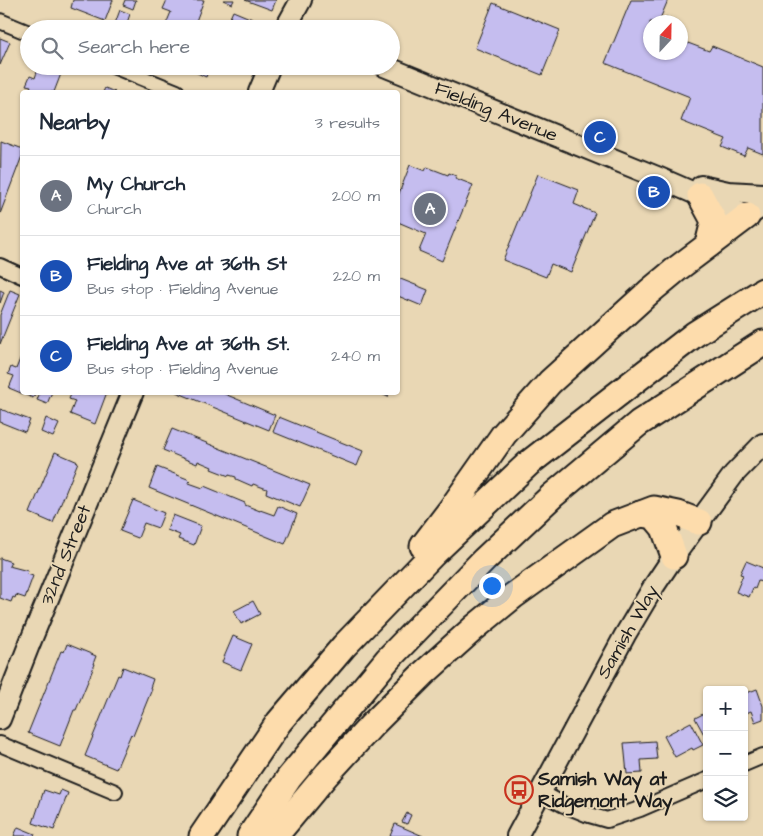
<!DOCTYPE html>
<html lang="en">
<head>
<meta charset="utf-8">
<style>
	body { margin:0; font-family:"Architects Daughter",sans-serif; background:#f6f6f7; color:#1f2937 }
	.controls { position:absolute; right:15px; bottom:15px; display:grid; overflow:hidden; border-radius:5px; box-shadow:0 1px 4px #0004 }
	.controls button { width:45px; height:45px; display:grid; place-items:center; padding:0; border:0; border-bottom:1px solid #e0e1e3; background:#fff; color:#1f2937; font:25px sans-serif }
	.compass { position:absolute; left:643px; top:15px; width:45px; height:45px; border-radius:50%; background:#fff; box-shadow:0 1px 4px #0004; rotate:22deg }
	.you { position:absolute; left:491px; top:585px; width:18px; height:18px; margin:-12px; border:4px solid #fff; border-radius:50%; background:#1a73e8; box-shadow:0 0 0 8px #1a73e833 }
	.badge { display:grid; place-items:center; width:32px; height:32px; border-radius:50%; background:#ea580c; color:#fff; font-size:16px; font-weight:700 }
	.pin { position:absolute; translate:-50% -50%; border:2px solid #fff; box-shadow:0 1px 5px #0006 }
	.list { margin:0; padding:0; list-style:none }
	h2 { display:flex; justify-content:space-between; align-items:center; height:65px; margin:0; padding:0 20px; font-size:21px }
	h2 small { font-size:16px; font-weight:400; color:#747a83 }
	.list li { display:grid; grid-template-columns:32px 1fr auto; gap:15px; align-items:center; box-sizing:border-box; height:80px; padding:0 20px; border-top:1px solid #e0e1e3 }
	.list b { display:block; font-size:19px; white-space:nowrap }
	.list p { margin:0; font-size:16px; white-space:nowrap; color:#747a83 }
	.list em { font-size:16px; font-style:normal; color:#747a83 }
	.icon { flex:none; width:28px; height:28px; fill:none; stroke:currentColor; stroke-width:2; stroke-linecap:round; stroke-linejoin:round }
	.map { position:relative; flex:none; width:763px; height:836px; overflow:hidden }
	.search { position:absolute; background:#fff; box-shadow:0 1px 4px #0004; left:20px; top:20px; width:380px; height:55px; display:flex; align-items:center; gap:12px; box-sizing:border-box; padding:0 18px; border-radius:28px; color:#747a83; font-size:19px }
	.panel { position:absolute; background:#fff; box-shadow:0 1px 4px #0004; left:20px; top:90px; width:380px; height:305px; border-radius:5px }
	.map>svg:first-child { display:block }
</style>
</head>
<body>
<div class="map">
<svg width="763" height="836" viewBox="0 0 763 836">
	<rect width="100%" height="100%" fill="#e9d7b4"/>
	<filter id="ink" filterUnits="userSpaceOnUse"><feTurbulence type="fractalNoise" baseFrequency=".02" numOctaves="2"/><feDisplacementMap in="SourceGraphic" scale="10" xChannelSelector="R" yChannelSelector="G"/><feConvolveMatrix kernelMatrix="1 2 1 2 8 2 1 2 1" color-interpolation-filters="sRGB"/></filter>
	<g filter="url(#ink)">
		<g fill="#c5bdef" stroke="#1c1c1c">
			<polygon points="73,0 113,0 105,21 71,8"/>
			<polygon points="125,0 136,0 133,9 123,5"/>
			<polygon points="167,0 204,0 193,29 164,29 171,12 163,9"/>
			<polygon points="223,0 234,0 232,4"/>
			<polygon points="245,0 276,0 272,10"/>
			<polygon points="631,0 668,0 660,19 667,17 669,22 650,22 650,52 680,52 680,40 709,51 712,46 763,67 763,154 748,148 744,156 722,147 726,139 681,121 690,97 605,63"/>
			<polygon points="493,3 560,30 542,75 475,48"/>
			<polygon points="120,10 130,14 125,29 113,29"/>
			<polygon points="233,11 257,21 254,29 225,29"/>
			<polygon points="0,38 10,42 0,65"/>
			<polygon points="39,66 64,66 54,92 28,92 31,86 26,85 30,76 35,78"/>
			<polygon points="198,66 210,66 206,77 195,72"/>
			<polygon points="105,88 115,92 103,92"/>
			<polygon points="1,141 22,149 22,156 0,214"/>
			<polygon points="410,165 425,171 427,167 448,175 449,173 456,176 455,178 473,185 442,261 419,251 426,234 398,222 398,196"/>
			<polygon points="538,174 579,190 574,204 595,213 571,272 551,264 546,277 503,260"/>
			<polygon points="398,278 428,290 422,306 398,296"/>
			<polygon points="0,290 4,292 0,303"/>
			<polygon points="10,290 20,294 0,344 0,315"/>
			<polygon points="22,354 22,392 36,392 33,398 9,388 14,376 8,374 11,367 16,369"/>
			<polygon points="40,392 52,392 47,404 37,400"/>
			<polygon points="72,392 78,395 79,392 107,392 95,424 70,414 75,401 69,399"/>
			<polygon points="176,392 220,392 275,415 269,430"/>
			<polygon points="377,392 389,392 388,397"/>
			<polygon points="0,409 30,420 25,432 0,422"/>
			<polygon points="279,417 363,451 357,466 273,432"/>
			<polygon points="46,418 59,424 53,437 41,432"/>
			<polygon points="172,429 310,485 300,507 266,493 267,489 253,484 252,486 236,479 236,477 229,475 229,476 211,469 212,467 198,461 197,464 163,450"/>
			<polygon points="55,452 78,462 53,523 30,513"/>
			<polygon points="157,467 190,480 189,483 203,488 204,486 245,503 245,505 260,511 260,510 274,515 278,506 297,514 285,544 149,488"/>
			<polygon points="133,500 164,513 158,528 144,523 138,538 120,531"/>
			<polygon points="173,515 201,526 194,545 178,539 180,535 167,530"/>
			<polygon points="0,558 11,562 9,566 28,571 27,574 33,576 25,598 16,595 15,598 13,597 11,602 0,598"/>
			<polygon points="746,561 763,568 763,579 762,582 758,581 755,589 753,588 749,597 736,592 743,575 740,574"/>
			<polygon points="253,601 260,614 241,624 234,611"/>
			<polygon points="233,636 252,644 241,670 222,662"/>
			<polygon points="67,644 96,656 93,664 95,664 76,710 74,710 60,746 28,733 61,651 64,652"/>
			<polygon points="123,667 153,679 150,688 152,689 133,736 131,734 116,769 85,756 118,675 120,676"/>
			<polygon points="757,689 763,706 763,719 755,722 751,711 744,714 744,694"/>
			<polygon points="707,712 707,740 695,718"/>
			<polygon points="691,722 703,745 693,750 692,748 675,757 664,736"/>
			<polygon points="655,741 657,759 641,760 642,773 627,774 624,743"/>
			<polygon points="44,790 59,795 61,790 68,793 54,830 33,823"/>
			<polygon points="407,813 411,815 407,824 402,822"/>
			<polygon points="395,824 423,836 390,836"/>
			<polygon points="18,827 35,834 34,836 14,836"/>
		</g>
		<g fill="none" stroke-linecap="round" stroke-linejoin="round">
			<defs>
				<g id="street">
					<polyline points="0,21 29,33"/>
					<polyline points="113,66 177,92"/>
					<polyline points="0,266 22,276"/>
					<polyline points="0,744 115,792"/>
					<polyline points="744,764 763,756"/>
					<polyline points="540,792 564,805 586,814 607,820 640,809 707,780"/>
				</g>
				<g id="secondary">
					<polyline points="285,29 301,0"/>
					<polyline points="384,66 657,177 747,216 763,206"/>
					<polyline points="259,92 270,66"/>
					<polyline points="701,186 728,192 763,194"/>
					<polyline points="0,719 29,645 133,392"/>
					<polyline points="517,836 625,635 654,586 674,556 734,474 763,444"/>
				</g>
				<g id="highway">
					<polyline points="700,195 714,221 708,245"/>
					<polyline points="640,514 654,516 664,528 674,556"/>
					<polyline points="423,546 452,508 504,434 550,382 649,292 678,268 747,216"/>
					<polyline points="202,836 279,722 344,646 433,554 529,463 695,334 763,291"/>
					<polyline points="250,836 289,778 388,659 484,560 552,496 639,423 763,343"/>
					<polyline points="275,836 326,775 372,725 424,673 474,628 513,596 612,525 654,509 678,514 699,522"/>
				</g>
			</defs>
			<use href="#street" stroke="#1c1c1c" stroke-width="18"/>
			<use href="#secondary" stroke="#1c1c1c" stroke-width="24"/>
			<use href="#highway" stroke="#1c1c1c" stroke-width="29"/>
			<use href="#street" stroke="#e9d7b4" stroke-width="14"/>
			<use href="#secondary" stroke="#e9d7b4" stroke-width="20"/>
			<use href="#highway" stroke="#fddcac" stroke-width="25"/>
		</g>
	</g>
	<defs>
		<symbol id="bus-ring" viewBox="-11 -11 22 22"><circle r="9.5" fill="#e9d7b4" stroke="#c8321e" stroke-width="1.5"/><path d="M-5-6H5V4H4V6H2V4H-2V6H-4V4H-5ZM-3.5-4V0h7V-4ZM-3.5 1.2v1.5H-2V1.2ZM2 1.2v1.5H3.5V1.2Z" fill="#c8321e"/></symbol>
	</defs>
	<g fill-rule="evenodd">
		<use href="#bus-ring" x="503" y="774" width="32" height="32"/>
	</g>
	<g text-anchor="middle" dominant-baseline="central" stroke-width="4" stroke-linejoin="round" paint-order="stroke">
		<g font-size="19" fill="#1c1c1c" stroke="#e9d7b4">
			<text transform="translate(496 112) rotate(22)">Fielding Avenue</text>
			<text transform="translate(66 555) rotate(-68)">32nd Street</text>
			<text transform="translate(628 632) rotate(-60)">Samish Way</text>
		</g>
		<g font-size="19" font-weight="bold" fill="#1c1c1c" stroke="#e9d7b4" text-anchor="start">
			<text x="538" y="779">Samish Way at<tspan x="538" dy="22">Ridgemont Way</tspan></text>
		</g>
	</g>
</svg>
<div class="controls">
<button>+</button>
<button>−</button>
<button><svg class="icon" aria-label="layers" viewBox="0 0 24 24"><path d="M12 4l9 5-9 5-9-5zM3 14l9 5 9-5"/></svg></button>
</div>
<svg class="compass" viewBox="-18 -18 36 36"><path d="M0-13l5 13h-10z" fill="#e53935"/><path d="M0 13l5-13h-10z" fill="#747a83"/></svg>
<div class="you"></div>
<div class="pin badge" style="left:430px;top:209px;background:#6b7280">A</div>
<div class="pin badge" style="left:654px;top:192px;background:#1a4fb4">B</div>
<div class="pin badge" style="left:600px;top:137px;background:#1a4fb4">C</div>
<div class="search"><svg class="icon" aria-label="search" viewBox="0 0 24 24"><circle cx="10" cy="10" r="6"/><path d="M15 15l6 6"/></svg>Search here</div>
<section class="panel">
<h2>Nearby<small>3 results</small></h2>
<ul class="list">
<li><span class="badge" style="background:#6b7280">A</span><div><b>My Church</b><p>Church</p></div><em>200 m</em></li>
<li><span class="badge" style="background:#1a4fb4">B</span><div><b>Fielding Ave at 36th St</b><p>Bus stop · Fielding Avenue</p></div><em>220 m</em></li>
<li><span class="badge" style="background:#1a4fb4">C</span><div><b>Fielding Ave at 36th St.</b><p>Bus stop · Fielding Avenue</p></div><em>240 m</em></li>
</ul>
</section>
</div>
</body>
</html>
